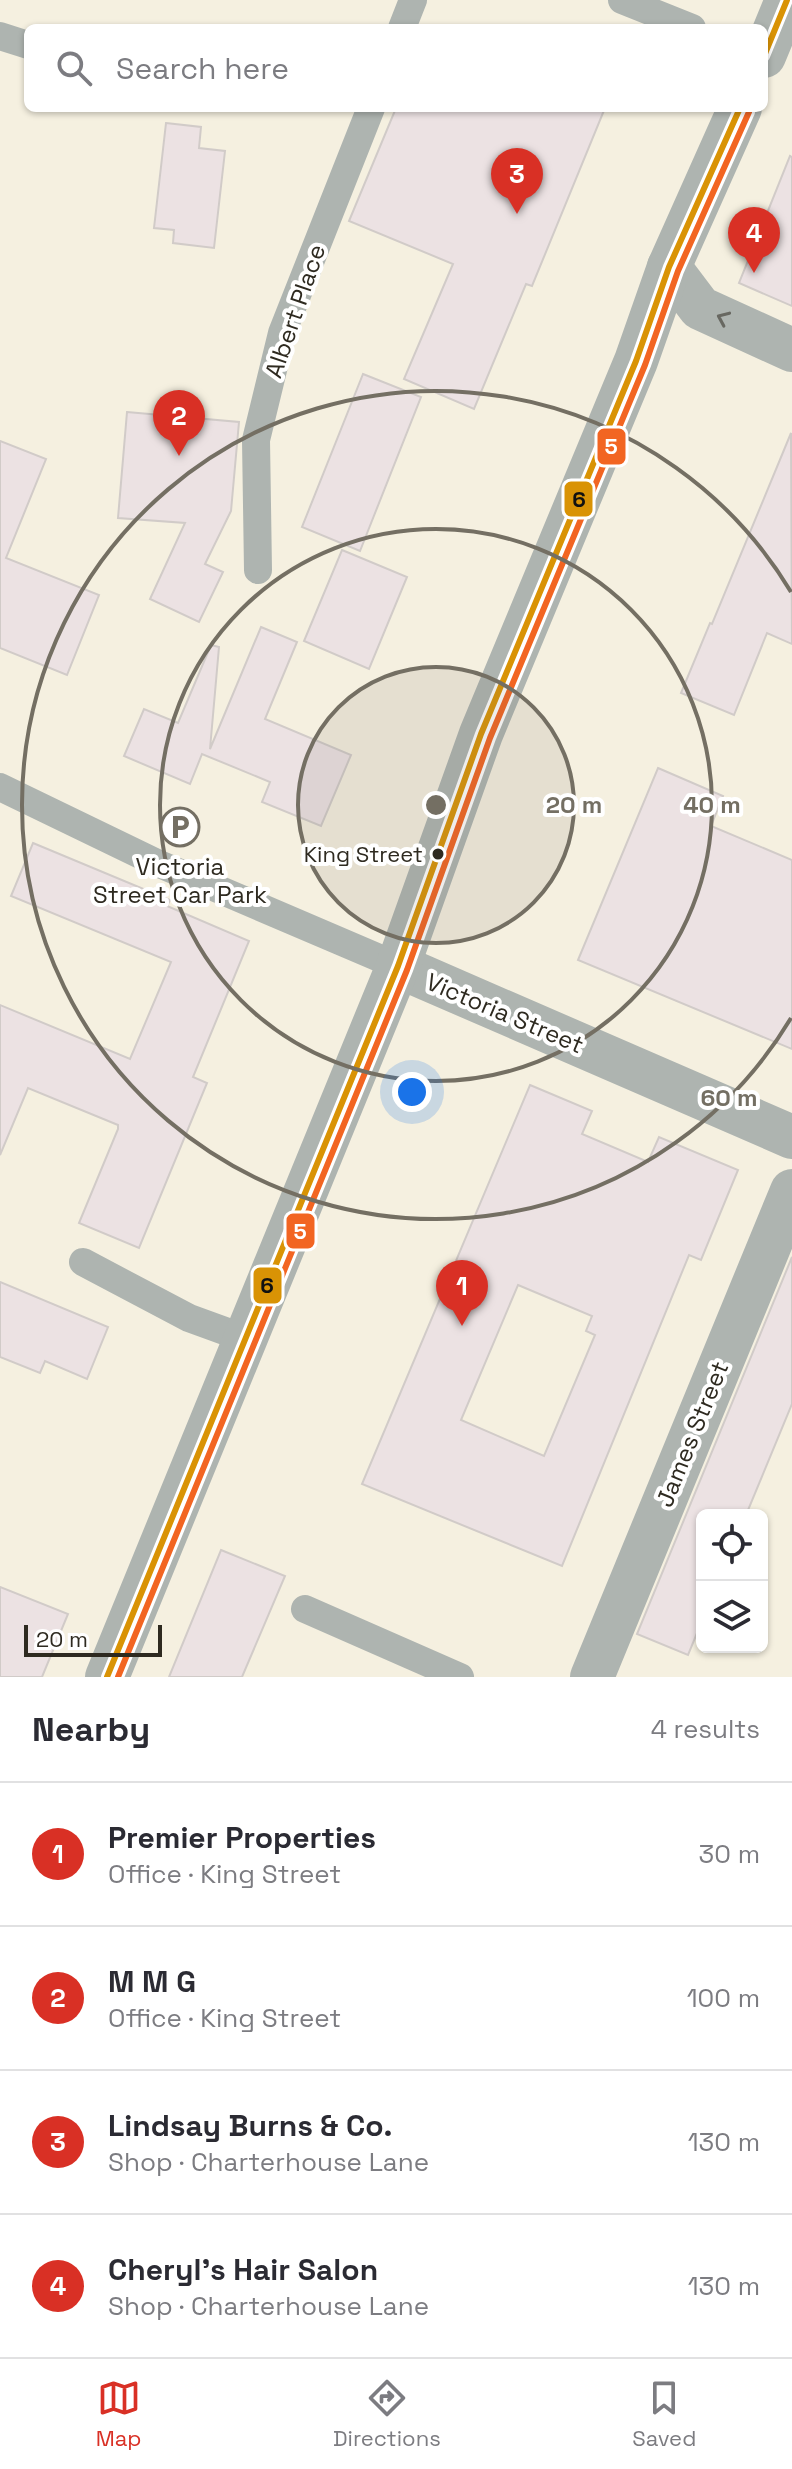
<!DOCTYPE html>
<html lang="en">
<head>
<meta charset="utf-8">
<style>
	body { margin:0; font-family:"Space Grotesk",sans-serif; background:#f7f7f7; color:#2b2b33 }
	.controls { position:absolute; right:24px; bottom:24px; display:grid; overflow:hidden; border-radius:12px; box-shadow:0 2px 6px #0004 }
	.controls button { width:72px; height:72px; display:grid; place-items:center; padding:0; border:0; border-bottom:2px solid #e1e1e2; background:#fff; color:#2b2b33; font:40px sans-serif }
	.scale { position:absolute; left:24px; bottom:20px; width:138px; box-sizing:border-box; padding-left:8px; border:4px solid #2e2a20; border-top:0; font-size:22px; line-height:28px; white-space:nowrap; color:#2e2a20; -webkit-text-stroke:6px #fff; paint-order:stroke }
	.you { position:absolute; left:412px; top:1092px; width:28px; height:28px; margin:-20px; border:6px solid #fff; border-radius:50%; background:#1a73e8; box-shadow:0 0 0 12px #1a73e833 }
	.badge { display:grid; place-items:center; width:52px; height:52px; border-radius:50%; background:#d93025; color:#fff; font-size:26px; font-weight:700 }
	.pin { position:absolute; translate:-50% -66px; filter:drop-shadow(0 2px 4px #0008) }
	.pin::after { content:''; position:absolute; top:42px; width:28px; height:24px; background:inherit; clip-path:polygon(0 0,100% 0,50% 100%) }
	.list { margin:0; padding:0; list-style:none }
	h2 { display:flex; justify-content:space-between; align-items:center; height:104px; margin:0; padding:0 32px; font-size:34px }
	h2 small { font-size:26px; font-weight:400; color:#7c7c81 }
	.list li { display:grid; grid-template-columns:52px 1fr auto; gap:24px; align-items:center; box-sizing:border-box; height:144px; padding:0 32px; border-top:2px solid #e1e1e2 }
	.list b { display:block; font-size:30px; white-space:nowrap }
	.list p { margin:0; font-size:26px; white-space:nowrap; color:#7c7c81 }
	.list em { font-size:26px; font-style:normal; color:#7c7c81 }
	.icon { flex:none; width:44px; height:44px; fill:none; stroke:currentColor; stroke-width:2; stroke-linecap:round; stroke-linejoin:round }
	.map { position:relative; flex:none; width:792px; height:1677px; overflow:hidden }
	.search { position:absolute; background:#fff; box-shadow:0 2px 6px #0004; left:24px; right:24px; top:24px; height:88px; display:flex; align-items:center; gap:20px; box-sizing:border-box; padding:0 28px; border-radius:12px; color:#7c7c81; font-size:30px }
	.sheet { height:680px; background:#fff }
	nav { display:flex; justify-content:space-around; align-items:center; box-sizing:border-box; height:112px; border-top:2px solid #e1e1e2; background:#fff; font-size:22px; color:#7c7c81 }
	nav a { display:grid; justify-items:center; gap:4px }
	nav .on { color:#d93025 }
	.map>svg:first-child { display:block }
</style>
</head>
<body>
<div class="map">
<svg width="792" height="1677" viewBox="0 0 792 1677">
	<rect width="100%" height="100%" fill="#f5f0e0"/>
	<g fill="#ece2e3" stroke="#d1cbc8" stroke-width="2" fill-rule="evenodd">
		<polygon points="396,108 605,108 532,286 526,284 474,409 404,379 453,264 349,221"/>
		<polygon points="166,123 201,127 199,148 225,151 214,248 173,243 174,230 154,228"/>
		<polygon points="790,156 792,157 792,306 739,283"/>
		<polygon points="363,374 421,397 360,551 302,527"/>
		<polygon points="127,412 239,422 231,511 205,564 223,572 199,622 150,599 185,523 118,518"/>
		<polygon points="791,433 792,644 767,633 734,715 681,693 710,623 712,624"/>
		<polygon points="0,441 46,459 6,558 99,595 67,675 0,648"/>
		<polygon points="342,550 407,577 369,669 304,641"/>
		<polygon points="261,627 297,642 265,719 351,755 321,826 262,802 270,782 202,754 190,784 124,756 144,709 178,723 211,645 219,647 210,749"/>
		<polygon points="658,768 723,796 711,826 792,860 792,1049 578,960"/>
		<polygon points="33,843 170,900 167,906 249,941 193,1077 207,1083 139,1248 79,1223 118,1129 118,1125 28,1088 0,1155 0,1005 130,1059 171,962 11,896"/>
		<path d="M530,1085L592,1111L582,1134L648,1162L659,1137L738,1170L701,1260L689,1255L562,1566L362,1484ZM518,1285L592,1316L586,1331L595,1335L544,1456L461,1420Z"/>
		<polygon points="792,1257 792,1404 746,1515 702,1515 702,1621 688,1655 637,1634"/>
		<polygon points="0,1282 108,1327 87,1379 45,1361 40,1373 0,1357"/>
		<polygon points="221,1550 285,1576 242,1677 169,1677"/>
		<polygon points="0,1587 68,1614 42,1677 0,1677"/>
	</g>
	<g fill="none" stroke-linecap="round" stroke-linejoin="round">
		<g stroke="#aeb4b0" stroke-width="28">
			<polyline points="622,0 692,28"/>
			<polyline points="402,28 413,0"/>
			<polyline points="0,36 28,45"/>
			<polyline points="258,570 256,440 282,333 371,108"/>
			<polyline points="0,787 157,863 398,966"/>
			<polyline points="83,1262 189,1318 244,1338"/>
			<polyline points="305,1609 460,1677"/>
		</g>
		<g stroke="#aeb4b0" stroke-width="44">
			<polyline points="764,56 787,0"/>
			<polyline points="669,267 700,308 792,350"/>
			<polyline points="398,966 792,1137"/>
			<polyline points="107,1677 398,966 481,734 636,361 669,267 740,108"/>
			<polyline points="592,1677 792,1191"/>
		</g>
		<defs>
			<g id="bus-1">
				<polyline points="764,56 787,0"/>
				<polyline points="107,1677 398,966 481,734 636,361 669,267 740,108"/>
			</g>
			<polyline id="bus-2" points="118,1677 407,970 490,738 645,365 678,271 749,112"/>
		</defs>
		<use href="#bus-1" stroke="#fff" stroke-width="12"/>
		<use href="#bus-2" stroke="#fff" stroke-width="12"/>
		<use href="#bus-1" stroke="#d99305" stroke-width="6"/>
		<use href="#bus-2" stroke="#f26522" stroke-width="6"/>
	</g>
	<defs><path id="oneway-chevron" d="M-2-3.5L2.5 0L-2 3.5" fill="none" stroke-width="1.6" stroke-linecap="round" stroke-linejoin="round" transform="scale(2)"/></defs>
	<use stroke="#686861" href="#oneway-chevron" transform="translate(723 318) rotate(-156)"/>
	<circle cx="436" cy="805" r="138" fill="#746f63" fill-opacity=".12"/>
	<g fill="none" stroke="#746f63" stroke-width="4">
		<circle cx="436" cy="805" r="138"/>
		<circle cx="436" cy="805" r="276"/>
		<path d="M791 1018A414 414 0 1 1 791 592"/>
	</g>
	<defs>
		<symbol id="parking-ring" viewBox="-11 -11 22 22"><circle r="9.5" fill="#fff" stroke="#746f63" stroke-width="1.5"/><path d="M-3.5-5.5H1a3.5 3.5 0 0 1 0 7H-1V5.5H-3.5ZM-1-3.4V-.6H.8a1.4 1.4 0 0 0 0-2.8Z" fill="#746f63"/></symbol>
	</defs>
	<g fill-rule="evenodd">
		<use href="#parking-ring" x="158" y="805" width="44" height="44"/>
	</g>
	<circle fill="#2e2a20" stroke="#fff" stroke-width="3" cx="438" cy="854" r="7"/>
	<g text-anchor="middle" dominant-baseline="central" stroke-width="8" stroke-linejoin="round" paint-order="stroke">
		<g font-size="22" fill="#2e2a20" stroke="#fff" text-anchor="end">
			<text x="423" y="854">King Street</text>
		</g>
		<g font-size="24" fill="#2e2a20" stroke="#fff">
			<text transform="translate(295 311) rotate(-71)">Albert Place</text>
			<text transform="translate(505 1013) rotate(23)">Victoria Street</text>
			<text transform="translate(692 1434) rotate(-68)">James Street</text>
		</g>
		<g font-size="24" fill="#2e2a20" stroke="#fff">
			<text x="180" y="866">Victoria<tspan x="180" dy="28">Street Car Park</tspan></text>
		</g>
	</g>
	<circle cx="436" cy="805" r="12" fill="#746f63" stroke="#fff" stroke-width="4"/>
	<g font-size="24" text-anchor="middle" font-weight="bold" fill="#746f63" stroke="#fff" stroke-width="8" stroke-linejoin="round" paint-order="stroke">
		<text x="574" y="813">20 m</text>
		<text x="712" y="813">40 m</text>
		<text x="729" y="1106">60 m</text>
	</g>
	<g stroke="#fff" stroke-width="3">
		<rect x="596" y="427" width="31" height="39" rx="8" fill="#f26522"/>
		<rect x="563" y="480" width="31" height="38" rx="8" fill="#d99305"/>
		<rect x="285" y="1212" width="31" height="38" rx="8" fill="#f26522"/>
		<rect x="252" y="1266" width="31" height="39" rx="8" fill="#d99305"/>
	</g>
	<g font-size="22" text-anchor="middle" font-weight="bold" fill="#fff">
		<text x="611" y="454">5</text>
		<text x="300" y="1239">5</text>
	</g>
	<g font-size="22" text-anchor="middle" font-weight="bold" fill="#111">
		<text x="579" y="507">6</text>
		<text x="267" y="1293">6</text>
	</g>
</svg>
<div class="controls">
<button><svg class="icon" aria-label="locate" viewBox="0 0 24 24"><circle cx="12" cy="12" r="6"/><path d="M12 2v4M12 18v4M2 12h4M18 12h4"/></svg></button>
<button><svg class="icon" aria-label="layers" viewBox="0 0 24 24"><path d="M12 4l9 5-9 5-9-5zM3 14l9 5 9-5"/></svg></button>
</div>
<div class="scale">20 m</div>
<div class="you"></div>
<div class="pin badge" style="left:462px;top:1326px">1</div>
<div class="pin badge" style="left:179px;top:456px">2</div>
<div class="pin badge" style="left:517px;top:214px">3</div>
<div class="pin badge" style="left:754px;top:273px">4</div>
<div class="search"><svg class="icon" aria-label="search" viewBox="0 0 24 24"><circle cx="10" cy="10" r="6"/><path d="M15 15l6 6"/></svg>Search here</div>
</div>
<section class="sheet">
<h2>Nearby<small>4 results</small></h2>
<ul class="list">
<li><span class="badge">1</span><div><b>Premier Properties</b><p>Office · King Street</p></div><em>30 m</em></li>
<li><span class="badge">2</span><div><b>M M G</b><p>Office · King Street</p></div><em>100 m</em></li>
<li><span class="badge">3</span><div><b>Lindsay Burns &amp; Co.</b><p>Shop · Charterhouse Lane</p></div><em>130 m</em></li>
<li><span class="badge">4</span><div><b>Cheryl's Hair Salon</b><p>Shop · Charterhouse Lane</p></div><em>130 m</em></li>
</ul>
</section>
<nav>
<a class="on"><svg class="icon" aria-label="map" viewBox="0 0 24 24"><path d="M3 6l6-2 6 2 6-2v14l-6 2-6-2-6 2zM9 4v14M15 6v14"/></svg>Map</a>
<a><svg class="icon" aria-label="directions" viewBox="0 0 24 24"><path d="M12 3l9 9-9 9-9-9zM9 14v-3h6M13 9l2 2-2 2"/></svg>Directions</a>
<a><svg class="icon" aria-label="saved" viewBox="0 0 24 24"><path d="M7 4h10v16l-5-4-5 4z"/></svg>Saved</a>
</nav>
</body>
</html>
